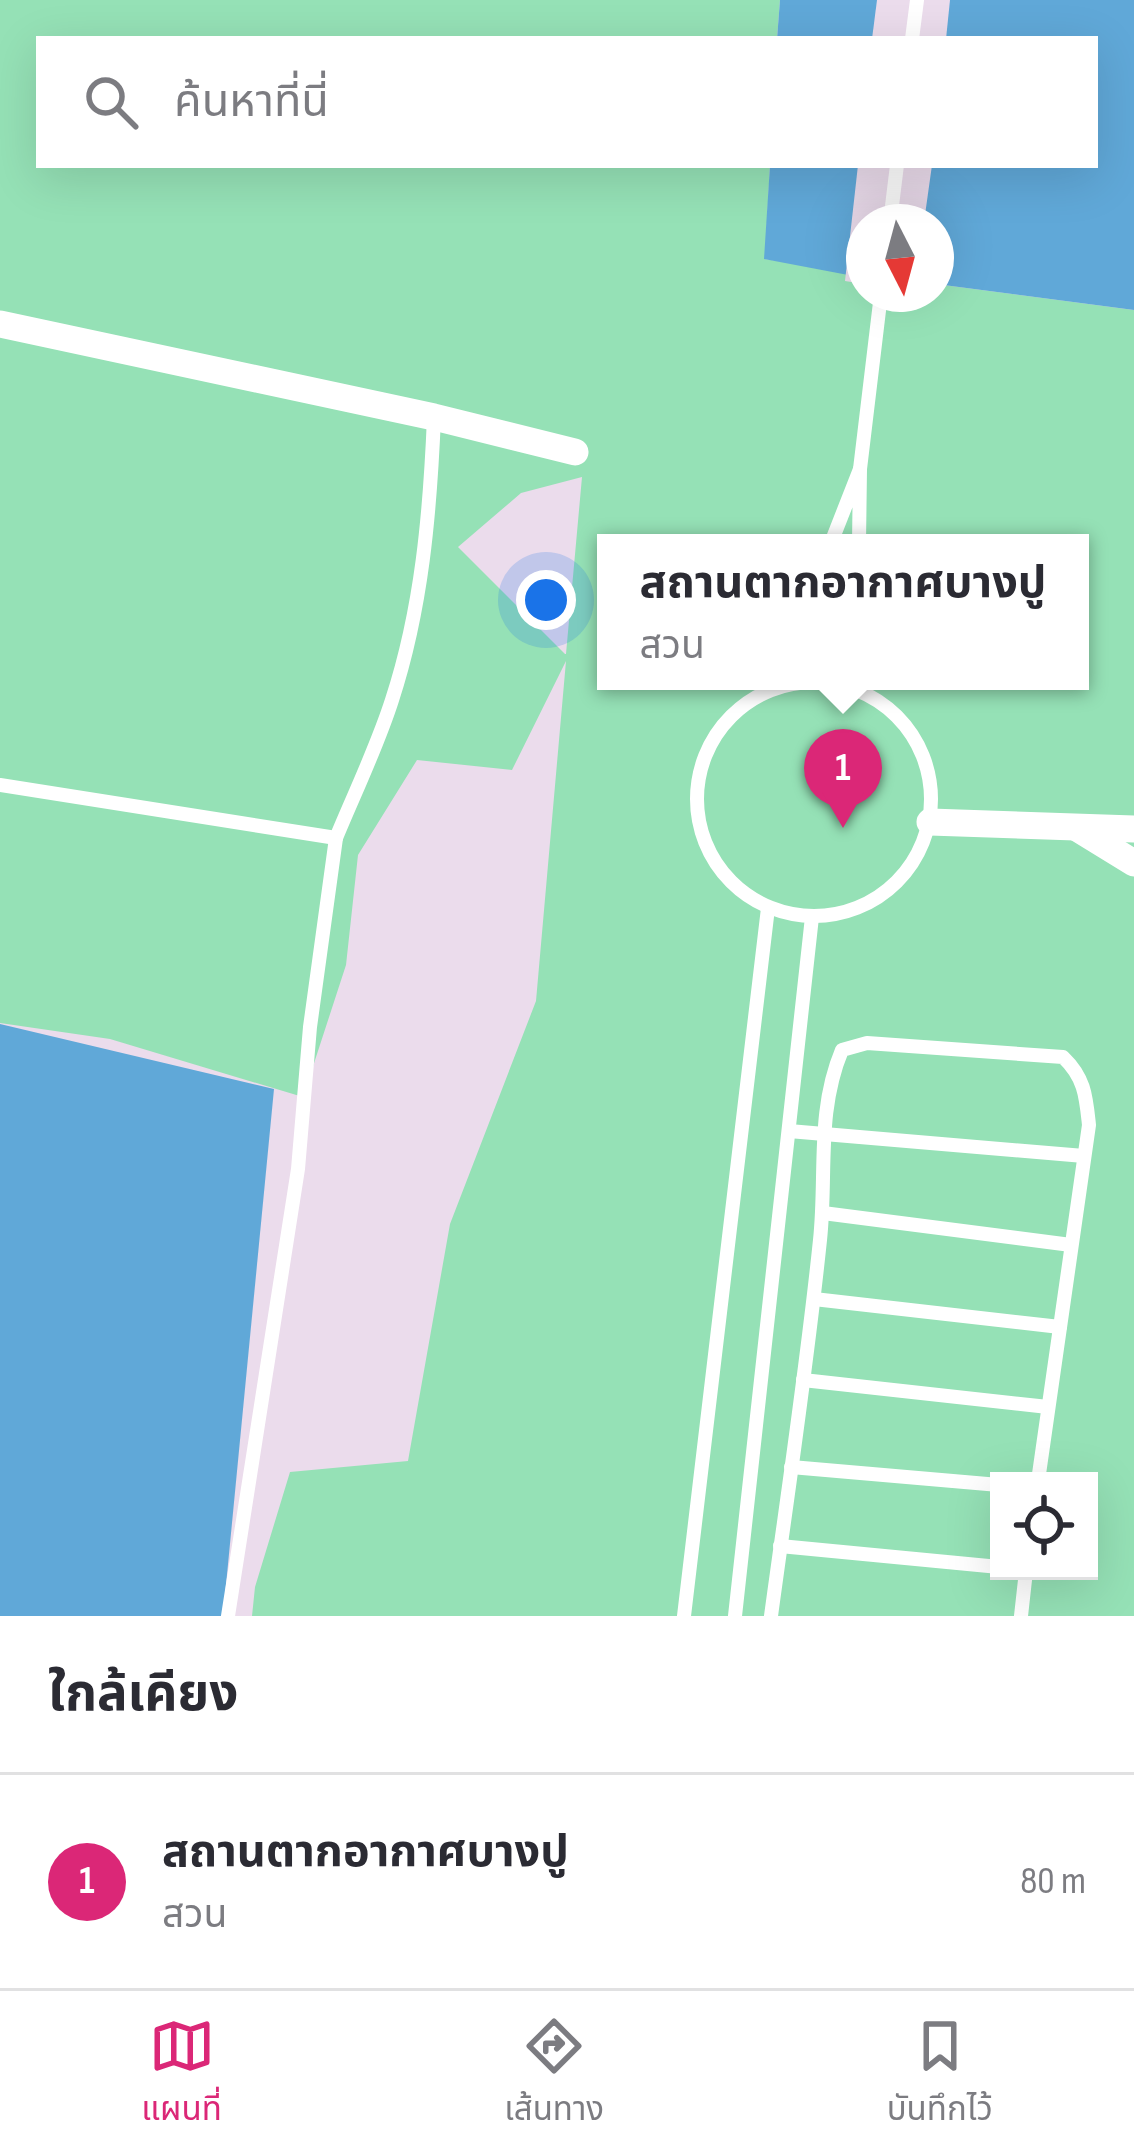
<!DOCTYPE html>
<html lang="th">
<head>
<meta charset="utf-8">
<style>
	body { margin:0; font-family:"Sofia Sans Condensed","Noto Sans Thai",sans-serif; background:#f2f2f3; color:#2b2b33 }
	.controls { position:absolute; right:36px; bottom:36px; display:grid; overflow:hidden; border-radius:0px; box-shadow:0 12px 48px #0002 }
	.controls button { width:108px; height:108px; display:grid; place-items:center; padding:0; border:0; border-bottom:3px solid #e1e1e2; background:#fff; color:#2b2b33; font:60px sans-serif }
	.compass { position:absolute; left:846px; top:204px; width:108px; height:108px; border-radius:50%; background:#fff; box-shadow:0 12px 48px #0002; rotate:174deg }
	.you { position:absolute; left:546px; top:600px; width:42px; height:42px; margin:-30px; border:9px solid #fff; border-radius:50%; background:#1a73e8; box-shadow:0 0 0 18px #1a73e833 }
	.badge { display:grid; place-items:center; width:78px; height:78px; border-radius:50%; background:#db2777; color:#fff; font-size:39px; font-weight:700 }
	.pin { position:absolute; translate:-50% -99px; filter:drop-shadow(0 3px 6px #0008) }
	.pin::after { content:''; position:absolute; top:63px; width:42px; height:36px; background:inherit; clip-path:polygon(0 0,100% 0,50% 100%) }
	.popup { position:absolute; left:597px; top:534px; width:492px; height:156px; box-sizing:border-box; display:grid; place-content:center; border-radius:0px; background:#fff; filter:drop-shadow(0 3px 9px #0005); font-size:39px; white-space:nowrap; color:#7c7c81 }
	.popup b { font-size:45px; color:#2b2b33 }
	.popup::after { content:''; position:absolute; left:50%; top:100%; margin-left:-24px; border:24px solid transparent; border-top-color:#fff }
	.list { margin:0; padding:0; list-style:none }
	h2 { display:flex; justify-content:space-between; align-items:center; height:156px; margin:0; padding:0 48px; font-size:51px }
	h2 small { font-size:39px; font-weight:400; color:#7c7c81 }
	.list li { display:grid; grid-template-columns:78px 1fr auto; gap:36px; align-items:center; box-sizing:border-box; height:216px; padding:0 48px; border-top:3px solid #e1e1e2 }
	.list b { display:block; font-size:45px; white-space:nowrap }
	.list p { margin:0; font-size:39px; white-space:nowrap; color:#7c7c81 }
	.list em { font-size:39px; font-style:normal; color:#7c7c81 }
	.icon { flex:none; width:66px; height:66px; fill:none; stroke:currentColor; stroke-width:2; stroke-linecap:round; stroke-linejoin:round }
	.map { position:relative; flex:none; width:1134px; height:1616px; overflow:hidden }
	.search { position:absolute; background:#fff; box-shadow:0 12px 48px #0002; left:36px; right:36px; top:36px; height:132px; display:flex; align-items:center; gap:30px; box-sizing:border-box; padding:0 42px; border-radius:0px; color:#7c7c81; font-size:45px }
	.sheet { height:372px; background:#fff }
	nav { display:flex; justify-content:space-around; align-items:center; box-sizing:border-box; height:168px; border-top:3px solid #e1e1e2; background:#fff; font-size:33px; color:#7c7c81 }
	nav a { display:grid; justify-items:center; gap:6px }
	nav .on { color:#db2777 }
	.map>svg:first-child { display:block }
</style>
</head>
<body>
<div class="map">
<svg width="1134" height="1616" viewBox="0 0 1134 1616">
	<rect width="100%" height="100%" fill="#ebdcec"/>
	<path fill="#95e1b6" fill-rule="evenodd" d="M0,0H780L777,39H39V165H770L765,259L864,274V294H936V284L1134,310V1616H252L255,1587L290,1472L408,1461L450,1224L536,1001L566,661L512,770L417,760L358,855L346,965L303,1097L110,1039L0,1023ZM582,477L566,654H565L458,547L521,493ZM606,543H1080V681H606ZM999,1481H1089V1571H999Z"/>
	<g fill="#60a8d8">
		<polygon points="780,0 1134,0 1134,310 936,284 936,222 864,222 864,278 764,259 770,165 1095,165 1095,39 777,39"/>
		<polygon points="0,1024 274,1089 223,1616 0,1616"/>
	</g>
	<g fill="#ebdcec">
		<polygon points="877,0 950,0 946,39 872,39"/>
		<polygon points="858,165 932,165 924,222 864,222 864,284 845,281"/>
	</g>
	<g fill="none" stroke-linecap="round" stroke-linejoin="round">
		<g stroke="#fff" stroke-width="14">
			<polyline points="912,39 917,0"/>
			<polyline points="890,222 897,165"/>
			<polyline points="860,469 881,294"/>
			<polyline points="831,543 860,469 859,543"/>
			<circle cx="814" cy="799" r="117"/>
			<polyline points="0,785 336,838 310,1027 298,1169 228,1616"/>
			<path d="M336,838C355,792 377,747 392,700C422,608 430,513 434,417"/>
			<polyline points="789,1131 1084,1156"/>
			<polyline points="823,1213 1071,1245"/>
			<polyline points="814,1299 1060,1327"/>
			<polyline points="803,1380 1048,1407"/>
			<polyline points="791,1467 999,1485"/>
			<polyline points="780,1546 999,1567"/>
			<polyline points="684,1616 768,908"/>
			<polyline points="735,1616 812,917"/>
			<path d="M771,1616C788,1491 807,1366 820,1240C827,1175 816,1112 842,1050L867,1043L1063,1057C1085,1078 1086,1097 1089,1125L1038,1481"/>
			<polyline points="1021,1616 1026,1571"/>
		</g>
		<g stroke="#fff" stroke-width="27">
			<polyline points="0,324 434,417 575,452"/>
			<polyline points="930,822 1134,829"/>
			<polyline points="1077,828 1134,863"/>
		</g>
	</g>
</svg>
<div class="controls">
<button><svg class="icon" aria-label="locate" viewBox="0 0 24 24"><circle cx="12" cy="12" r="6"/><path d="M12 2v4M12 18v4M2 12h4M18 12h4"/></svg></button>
</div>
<svg class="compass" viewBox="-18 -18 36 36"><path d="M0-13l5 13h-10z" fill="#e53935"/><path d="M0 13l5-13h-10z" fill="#7c7c81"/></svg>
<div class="you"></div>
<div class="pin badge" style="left:843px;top:828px">1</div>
<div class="popup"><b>สถานตากอากาศบางปู</b>สวน</div>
<div class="search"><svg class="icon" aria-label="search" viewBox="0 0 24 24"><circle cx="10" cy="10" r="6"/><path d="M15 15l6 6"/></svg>ค้นหาที่นี่</div>
</div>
<section class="sheet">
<h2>ใกล้เคียง<small></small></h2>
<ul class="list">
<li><span class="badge">1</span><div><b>สถานตากอากาศบางปู</b><p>สวน</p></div><em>80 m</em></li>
</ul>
</section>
<nav>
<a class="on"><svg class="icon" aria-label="map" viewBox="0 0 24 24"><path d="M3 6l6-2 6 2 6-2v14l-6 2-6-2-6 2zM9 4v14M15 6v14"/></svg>แผนที่</a>
<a><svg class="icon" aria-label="directions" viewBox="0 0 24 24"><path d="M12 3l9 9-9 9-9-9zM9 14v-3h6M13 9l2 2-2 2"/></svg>เส้นทาง</a>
<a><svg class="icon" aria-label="saved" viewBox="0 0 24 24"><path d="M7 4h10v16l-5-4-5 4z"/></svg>บันทึกไว้</a>
</nav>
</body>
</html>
